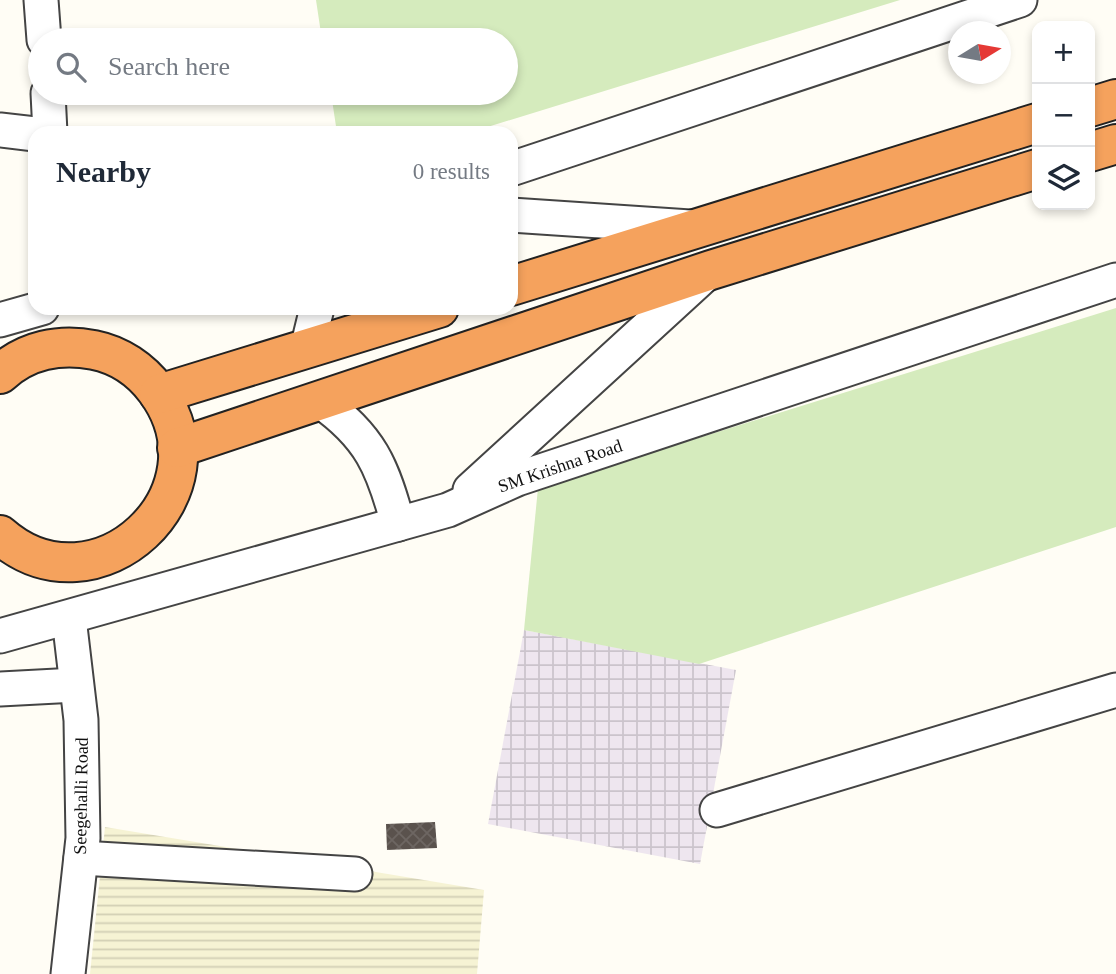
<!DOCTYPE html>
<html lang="en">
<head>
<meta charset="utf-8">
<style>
	body { margin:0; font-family:"Times New Roman",serif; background:#f6f6f7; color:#1f2937 }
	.controls { position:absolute; right:21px; top:21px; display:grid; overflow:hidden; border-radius:14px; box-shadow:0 4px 10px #0003 }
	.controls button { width:63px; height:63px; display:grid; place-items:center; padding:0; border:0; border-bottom:2px solid #e0e1e3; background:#fff; color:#1f2937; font:35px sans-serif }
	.compass { position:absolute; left:948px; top:21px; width:63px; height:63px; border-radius:50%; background:#fff; box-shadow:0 4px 10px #0003; rotate:79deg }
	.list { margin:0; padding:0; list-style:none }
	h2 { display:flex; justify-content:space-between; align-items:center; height:91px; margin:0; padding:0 28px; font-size:30px }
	h2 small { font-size:23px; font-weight:400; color:#747a83 }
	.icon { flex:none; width:38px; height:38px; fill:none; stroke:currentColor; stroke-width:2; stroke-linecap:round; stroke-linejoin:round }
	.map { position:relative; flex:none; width:1116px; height:974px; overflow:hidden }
	.search { position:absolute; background:#fff; box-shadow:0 4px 10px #0003; left:28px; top:28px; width:490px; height:77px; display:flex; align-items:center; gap:18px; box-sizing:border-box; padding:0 24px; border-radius:38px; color:#747a83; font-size:26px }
	.panel { position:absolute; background:#fff; box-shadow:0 4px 10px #0003; left:28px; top:126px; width:490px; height:189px; border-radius:21px }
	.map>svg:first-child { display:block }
</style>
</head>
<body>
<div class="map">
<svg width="1116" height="974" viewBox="0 0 1116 974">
	<defs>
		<pattern id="industrial-grid" width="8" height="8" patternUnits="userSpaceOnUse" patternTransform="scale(1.75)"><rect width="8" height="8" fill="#eee6ef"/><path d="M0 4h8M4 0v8" fill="none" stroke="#cbc4cc"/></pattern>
		<pattern id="farmland-rules" width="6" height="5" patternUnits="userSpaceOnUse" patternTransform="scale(1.75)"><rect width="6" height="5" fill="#f6f3d4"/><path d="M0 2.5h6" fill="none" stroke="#d2cfb5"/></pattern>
		<pattern id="building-cross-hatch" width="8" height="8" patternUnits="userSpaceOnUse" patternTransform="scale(1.75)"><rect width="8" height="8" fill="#5a524d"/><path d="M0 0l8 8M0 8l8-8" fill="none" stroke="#6d6662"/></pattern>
	</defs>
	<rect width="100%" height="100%" fill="#fffdf5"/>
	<polygon fill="url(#industrial-grid)" points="524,630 736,670 700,864 488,824"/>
	<polygon fill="url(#farmland-rules)" points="105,827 484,890 477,974 90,974"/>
	<g fill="#d5ebbd">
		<polygon points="316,0 900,0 468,133 337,133 331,93 506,93 506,40 322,40"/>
		<polygon points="1116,308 1116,527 699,664 524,630 538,488"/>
	</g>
	<polygon fill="url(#building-cross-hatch)" points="435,822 437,848 387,850 386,824"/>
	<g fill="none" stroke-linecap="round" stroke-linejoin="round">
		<defs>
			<g id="minor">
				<polyline points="41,0 44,40"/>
				<polyline points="48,93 50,133"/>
				<polyline points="0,130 35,134"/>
				<polyline points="511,169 1020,0"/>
				<polyline points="511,215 690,227"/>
				<polyline points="0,320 42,308"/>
				<polyline points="307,349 317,308"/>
				<path d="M320,401C370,436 383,467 398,524"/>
				<polyline points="470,490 709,271"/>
				<polyline points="0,636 448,510 517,479 1116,280"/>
				<polyline points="0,689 76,685"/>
				<polyline points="717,810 1116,690"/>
				<polyline points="81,858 355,874"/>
				<polyline points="68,974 83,838 81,720 69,618"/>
			</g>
			<g id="highway">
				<polyline points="1090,107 1116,99"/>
				<polyline points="1090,152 1116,144"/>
				<polyline points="511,286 1037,123"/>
				<path d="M0,374C26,350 60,343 94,350C119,355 141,370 156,390C232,492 96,619 0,535"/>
				<polyline points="159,394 439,308"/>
				<polyline points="177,448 711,270 1037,169"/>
			</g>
		</defs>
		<use href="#minor" stroke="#444" stroke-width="37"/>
		<use href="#highway" stroke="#222" stroke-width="42"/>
		<use href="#minor" stroke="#fff" stroke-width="33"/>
		<use href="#highway" stroke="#f5a25d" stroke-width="38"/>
	</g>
	<g text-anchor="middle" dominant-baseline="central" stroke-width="7" stroke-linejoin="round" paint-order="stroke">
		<g font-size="18" fill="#111" stroke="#fff">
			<text transform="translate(560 466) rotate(-19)">SM Krishna Road</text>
			<text transform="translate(81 796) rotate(-89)">Seegehalli Road</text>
		</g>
	</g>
</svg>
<div class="controls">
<button>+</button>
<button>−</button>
<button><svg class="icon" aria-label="layers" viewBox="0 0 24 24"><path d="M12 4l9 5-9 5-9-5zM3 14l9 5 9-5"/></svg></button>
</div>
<svg class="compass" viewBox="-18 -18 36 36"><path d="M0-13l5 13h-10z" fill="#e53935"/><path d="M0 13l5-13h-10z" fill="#747a83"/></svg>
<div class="search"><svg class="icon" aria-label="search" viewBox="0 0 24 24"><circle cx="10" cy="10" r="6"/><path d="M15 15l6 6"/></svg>Search here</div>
<section class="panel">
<h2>Nearby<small>0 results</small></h2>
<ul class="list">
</ul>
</section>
</div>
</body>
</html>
